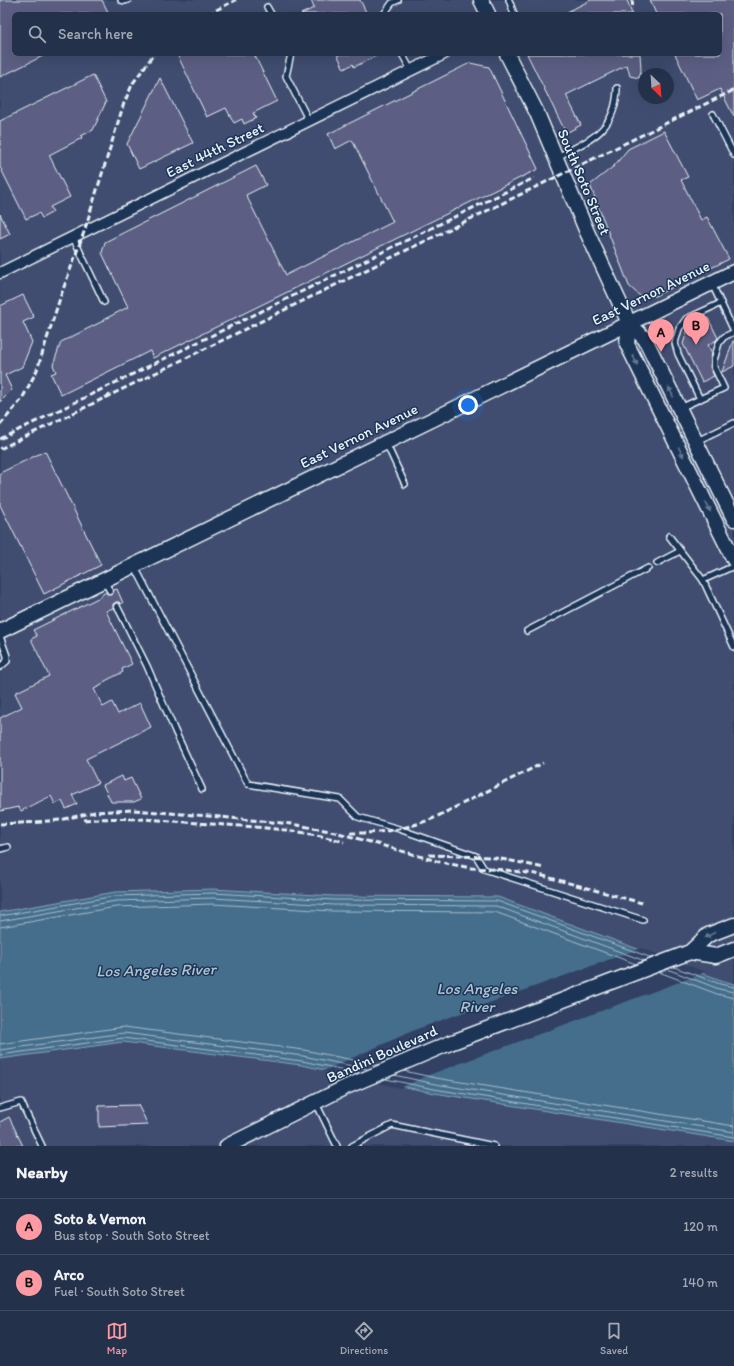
<!DOCTYPE html>
<html lang="en">
<head>
<meta charset="utf-8">
<style>
	body { margin:0; font-family:Itim,sans-serif; background:#2c3952; color:#f1f3f6 }
	.compass { position:absolute; left:638px; top:68px; width:36px; height:36px; border-radius:50%; background:#24314b; box-shadow:0 4px 16px #0002; rotate:155deg }
	.you { position:absolute; left:468px; top:405px; width:14px; height:14px; margin:-10px; border:3px solid #fff; border-radius:50%; background:#1a73e8; box-shadow:0 0 0 6px #1a73e833 }
	.badge { display:grid; place-items:center; width:26px; height:26px; border-radius:50%; background:#ff9aa2; color:#111; font-size:13px; font-weight:700 }
	.pin { position:absolute; translate:-50% -33px; filter:drop-shadow(0 1px 2px #0008) }
	.pin::after { content:''; position:absolute; top:21px; width:14px; height:12px; background:inherit; clip-path:polygon(0 0,100% 0,50% 100%) }
	.list { margin:0; padding:0; list-style:none }
	h2 { display:flex; justify-content:space-between; align-items:center; height:52px; margin:0; padding:0 16px; font-size:17px }
	h2 small { font-size:13px; font-weight:400; color:#a3a9b5 }
	.list li { display:grid; grid-template-columns:26px 1fr auto; gap:12px; align-items:center; box-sizing:border-box; height:56px; padding:0 16px; border-top:1px solid #414c63 }
	.list b { display:block; font-size:15px; white-space:nowrap }
	.list p { margin:0; font-size:13px; white-space:nowrap; color:#a3a9b5 }
	.list em { font-size:13px; font-style:normal; color:#a3a9b5 }
	.icon { flex:none; width:22px; height:22px; fill:none; stroke:currentColor; stroke-width:2; stroke-linecap:round; stroke-linejoin:round }
	.map { position:relative; flex:none; width:734px; height:1146px; overflow:hidden }
	.search { position:absolute; background:#24314b; box-shadow:0 4px 16px #0002; left:12px; right:12px; top:12px; height:44px; display:flex; align-items:center; gap:10px; box-sizing:border-box; padding:0 14px; border-radius:6px; color:#a3a9b5; font-size:15px }
	.sheet { height:164px; background:#24314b }
	nav { display:flex; justify-content:space-around; align-items:center; box-sizing:border-box; height:56px; border-top:1px solid #414c63; background:#24314b; font-size:11px; color:#a3a9b5 }
	nav a { display:grid; justify-items:center; gap:2px }
	nav .on { color:#ff9aa2 }
	.map>svg:first-child { display:block }
</style>
</head>
<body>
<div class="map">
<svg width="734" height="1146" viewBox="0 0 734 1146">
	<rect width="100%" height="100%" fill="#304164"/>
	<filter id="ink" filterUnits="userSpaceOnUse"><feTurbulence type="fractalNoise" baseFrequency=".025" numOctaves="2"/><feDisplacementMap in="SourceGraphic" scale="8" xChannelSelector="R" yChannelSelector="G"/><feConvolveMatrix kernelMatrix="1 2 1 2 8 2 1 2 1" color-interpolation-filters="sRGB"/></filter>
	<g filter="url(#ink)">
		<path fill="#404d70" fill-rule="evenodd" d="M0,0H734V1146H0ZM14,14H720V54H14ZM644,74H668V98H644Z"/>
		<polygon fill="#456e8c" stroke="#86a2b7" points="213,889 334,896 498,897 721,980 734,984 734,1141 434,1093 301,1065 123,1042 0,1059 0,912 115,892"/>
		<polygon fill="#304164" points="641,948 706,972 426,1076 400,1088 323,1071 417,1029"/>
		<g fill="none" stroke-linecap="round" stroke-linejoin="round">
			<g stroke="#a7bdcd" stroke-width="1">
				<polyline points="0,916 115,896 214,893 334,900 497,901 652,958"/>
				<polyline points="0,921 116,901 213,898 334,905 496,906 645,961"/>
				<polyline points="0,927 116,907 213,904 333,911 495,912 636,964"/>
				<polyline points="674,967 720,984 734,987"/>
				<polyline points="667,969 719,989 734,992"/>
				<polyline points="659,972 717,994 734,998"/>
				<polyline points="0,1044 124,1027 304,1050 377,1065"/>
				<polyline points="0,1050 124,1033 303,1056 367,1069"/>
				<polyline points="0,1055 123,1038 302,1061 359,1073"/>
				<polyline points="404,1071 436,1078 734,1126"/>
				<polyline points="394,1075 435,1084 734,1132"/>
				<polyline points="386,1079 434,1089 734,1137"/>
			</g>
		</g>
		<g fill="#5c5e83" stroke="#e8f1f8">
			<polygon points="0,0 102,0 109,14 14,14 14,54 47,54 0,77"/>
			<polygon points="311,0 360,0 367,14 301,14 314,8"/>
			<polygon points="591,0 627,0 632,14 563,14"/>
			<polygon points="650,0 734,0 734,117 720,89 697,100 675,54 720,54 720,14 656,14"/>
			<polygon points="177,54 254,54 277,101 253,113 256,118 244,124 242,119 234,123 226,108 207,117"/>
			<polygon points="337,54 380,54 354,67 353,64 344,69"/>
			<polygon points="527,54 640,54 641,70 639,78 630,76 627,65 566,95 581,125 566,133"/>
			<polygon points="470,63 489,67 538,169 153,358 150,351 61,395 51,374 56,372 53,365 61,342 103,321 103,320 128,307 102,253 105,242 256,166 266,185 246,195 286,275 393,222 352,140 335,149 328,134"/>
			<polygon points="93,75 106,102 93,130 81,136 82,138 49,155 70,197 50,207 53,212 42,218 39,213 26,219 0,167 0,121"/>
			<polygon points="160,78 193,143 139,169 127,144"/>
			<polygon points="664,131 688,177 681,180 701,220 707,217 729,259 655,296 640,296 629,286 590,185 614,166 628,149"/>
			<polygon points="0,214 10,234 0,239"/>
			<polygon points="23,295 34,317 23,322 32,342 22,367 5,375 12,390 0,402 0,306"/>
			<polygon points="708,318 718,338 715,341 708,345 712,353 710,367 714,376 702,382 683,344 688,328"/>
			<polygon points="733,341 734,341 734,366 722,372"/>
			<polygon points="45,451 101,565 44,594 0,505 0,473"/>
			<polygon points="117,589 123,603 121,604 119,602 116,602 113,604 113,608 106,611 132,664 122,669 123,672 105,681 105,682 102,684 102,685 94,689 103,707 112,702 118,714 140,703 151,727 86,759 98,783 72,795 77,804 66,809 62,801 55,804 51,796 21,811 18,807 0,811 0,718 22,707 15,693 49,676 31,639 37,636 33,630 100,597 100,596 106,592 108,595 112,595 114,590"/>
			<polygon points="122,776 124,781 131,778 141,799 134,802 111,802 103,785"/>
			<polygon points="138,1105 148,1125 99,1127 99,1106"/>
			<polygon points="9,1117 23,1146 0,1146 0,1122"/>
		</g>
		<g fill="none" stroke-linecap="round" stroke-linejoin="round">
			<defs>
				<g id="lane">
					<polyline points="121,0 125,1 128,0"/>
					<polyline points="509,0 514,14"/>
					<polyline points="267,7 271,14"/>
					<polyline points="384,14 392,3 398,0"/>
					<polyline points="291,54 286,76 309,121"/>
					<polyline points="402,54 411,70"/>
					<polyline points="713,114 734,155"/>
					<path d="M557,157C590,140 616,131 617,88"/>
					<polyline points="73,237 104,302"/>
					<polyline points="712,284 734,331"/>
					<polyline points="700,399 678,354 675,343 679,329 686,319 721,303"/>
					<polyline points="680,408 724,388 714,367 714,360 719,343 724,337 734,332"/>
					<polyline points="697,441 734,423"/>
					<polyline points="386,443 405,484"/>
					<polyline points="669,536 703,580 734,647"/>
					<polyline points="657,563 680,551"/>
					<polyline points="135,567 248,784 340,799 358,817 399,829 476,856 484,869 643,920"/>
					<polyline points="703,580 734,566"/>
					<polyline points="104,581 110,591"/>
					<polyline points="117,606 147,666 175,731 202,789"/>
					<polyline points="527,631 648,568"/>
					<polyline points="0,636 7,656 7,661 0,667"/>
					<polyline points="0,849 8,847"/>
					<polyline points="316,1103 337,1146"/>
					<polyline points="0,1108 21,1102 42,1146"/>
					<polyline points="352,1146 392,1125 494,1146"/>
				</g>
				<polyline id="street" points="0,273 444,54"/>
				<g id="secondary">
					<polyline points="481,0 488,14"/>
					<polyline points="507,54 537,113 587,232 629,323 645,339 734,519"/>
					<polyline points="629,323 627,344 734,560"/>
					<polyline points="0,631 734,272"/>
					<polyline points="690,952 716,956 734,949"/>
					<polyline points="227,1146 346,1087 450,1043 690,952 708,935 734,925"/>
				</g>
			</defs>
			<use href="#lane" stroke="#e8f1f8" stroke-width="8"/>
			<use href="#street" stroke="#e8f1f8" stroke-width="13"/>
			<use href="#secondary" stroke="#e8f1f8" stroke-width="17"/>
			<use href="#lane" stroke="#1d3557" stroke-width="5"/>
			<use href="#street" stroke="#1d3557" stroke-width="10"/>
			<use href="#secondary" stroke="#1d3557" stroke-width="14"/>
			<g stroke="#e8f1f8" stroke-width="3" stroke-dasharray="6 3" stroke-linecap="butt">
				<polyline points="632,0 633,9"/>
				<polyline points="208,14 236,0"/>
				<polyline points="0,425 22,399 37,370 61,295 84,232 124,103 133,83 154,54"/>
				<polyline points="0,439 534,178"/>
				<polyline points="0,449 734,90"/>
				<path d="M84,820C127,816 169,821 211,824C255,827 302,829 344,842"/>
				<polyline points="36,822 60,820 95,812 133,810 220,817 292,824 335,832 440,862 471,868 505,870 536,874 642,903"/>
				<polyline points="0,824 42,822"/>
				<path d="M350,833C380,834 406,829 434,818L543,763"/>
				<polyline points="429,855 490,857 517,862 544,868"/>
			</g>
		</g>
		<defs><path id="oneway-solid" d="M-6-.8H1V-3.2L6.5 0L1 3.2V.8H-6Z"/></defs>
		<g fill="#64778f">
			<use href="#oneway-solid" transform="translate(635 360) rotate(64)"/>
			<use href="#oneway-solid" transform="translate(671 392) rotate(-116)"/>
			<use href="#oneway-solid" transform="translate(681 452) rotate(63)"/>
			<use href="#oneway-solid" transform="translate(708 507) rotate(64)"/>
			<use href="#oneway-solid" transform="translate(710 935) rotate(151)"/>
		</g>
	</g>
	<g text-anchor="middle" dominant-baseline="central" stroke-width="3" stroke-linejoin="round" paint-order="stroke">
		<g font-size="15" fill="#e8f1f8" stroke="#1d3557">
			<text transform="translate(215 150) rotate(-26)">East 44th Street</text>
			<text transform="translate(584 182) rotate(67)">South Soto Street</text>
			<text transform="translate(651 293) rotate(-26)">East Vernon Avenue</text>
			<text transform="translate(359 436) rotate(-26)">East Vernon Avenue</text>
			<text transform="translate(382 1054) rotate(-24)">Bandini Boulevard</text>
		</g>
		<g font-size="16" font-style="italic" fill="#afc3d2" stroke="#1d3557">
			<text transform="translate(156 970) rotate(-1)">Los Angeles River</text>
			<text x="477" y="988">Los Angeles<tspan x="477" dy="18">River</tspan></text>
		</g>
	</g>
</svg>
<svg class="compass" viewBox="-18 -18 36 36"><path d="M0-13l5 13h-10z" fill="#e53935"/><path d="M0 13l5-13h-10z" fill="#a3a9b5"/></svg>
<div class="you"></div>
<div class="pin badge" style="left:661px;top:352px">A</div>
<div class="pin badge" style="left:696px;top:345px">B</div>
<div class="search"><svg class="icon" aria-label="search" viewBox="0 0 24 24"><circle cx="10" cy="10" r="6"/><path d="M15 15l6 6"/></svg>Search here</div>
</div>
<section class="sheet">
<h2>Nearby<small>2 results</small></h2>
<ul class="list">
<li><span class="badge">A</span><div><b>Soto &amp; Vernon</b><p>Bus stop · South Soto Street</p></div><em>120 m</em></li>
<li><span class="badge">B</span><div><b>Arco</b><p>Fuel · South Soto Street</p></div><em>140 m</em></li>
</ul>
</section>
<nav>
<a class="on"><svg class="icon" aria-label="map" viewBox="0 0 24 24"><path d="M3 6l6-2 6 2 6-2v14l-6 2-6-2-6 2zM9 4v14M15 6v14"/></svg>Map</a>
<a><svg class="icon" aria-label="directions" viewBox="0 0 24 24"><path d="M12 3l9 9-9 9-9-9zM9 14v-3h6M13 9l2 2-2 2"/></svg>Directions</a>
<a><svg class="icon" aria-label="saved" viewBox="0 0 24 24"><path d="M7 4h10v16l-5-4-5 4z"/></svg>Saved</a>
</nav>
</body>
</html>
